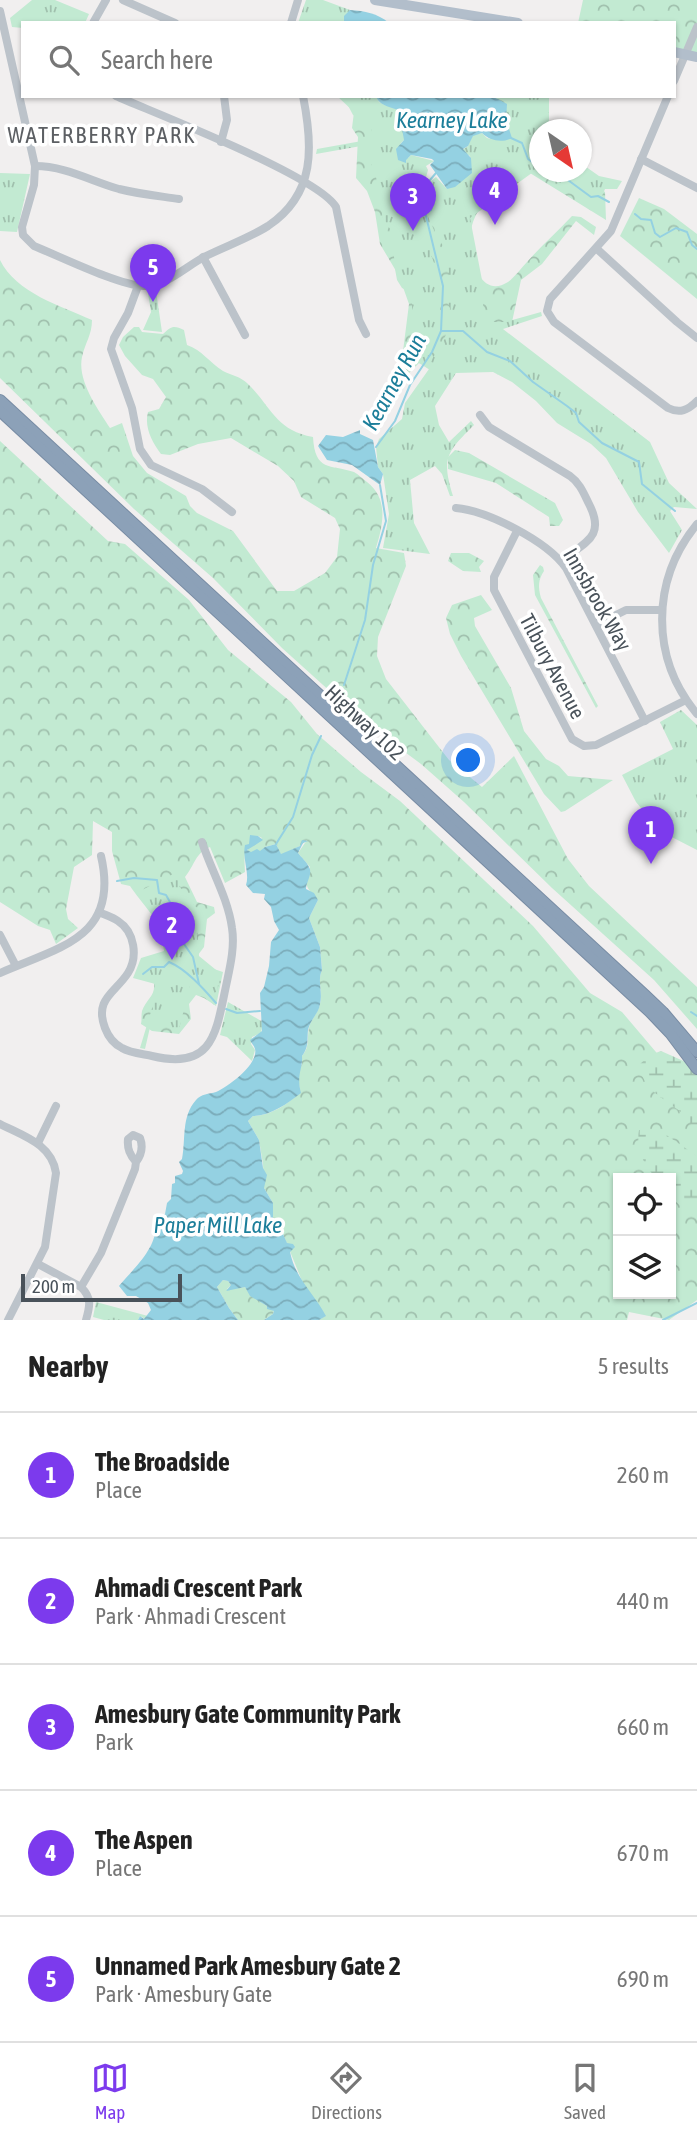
<!DOCTYPE html>
<html lang="en">
<head>
<meta charset="utf-8">
<style>
	body { margin:0; font-family:"Asap Condensed",sans-serif; background:#f6f6f6; color:#222 }
	.controls { position:absolute; right:21px; bottom:21px; display:grid; overflow:hidden; border-radius:0px; box-shadow:0 2px 5px #0004 }
	.controls button { width:63px; height:63px; display:grid; place-items:center; padding:0; border:0; border-bottom:2px solid #e0e0e0; background:#fff; color:#222; font:35px sans-serif }
	.compass { position:absolute; left:529px; top:119px; width:63px; height:63px; border-radius:50%; background:#fff; box-shadow:0 2px 5px #0004; rotate:146deg }
	.scale { position:absolute; left:21px; bottom:18px; width:161px; box-sizing:border-box; padding-left:7px; border:4px solid #49525a; border-top:0; font-size:19px; line-height:24px; white-space:nowrap; color:#49525a; -webkit-text-stroke:5px #fff; paint-order:stroke }
	.you { position:absolute; left:469px; top:761px; width:24px; height:24px; margin:-18px; border:5px solid #fff; border-radius:50%; background:#1a73e8; box-shadow:0 0 0 10px #1a73e833 }
	.badge { display:grid; place-items:center; width:46px; height:46px; border-radius:50%; background:#7c3aed; color:#fff; font-size:23px; font-weight:700 }
	.pin { position:absolute; translate:-50% -58px; filter:drop-shadow(0 2px 4px #0008) }
	.pin::after { content:''; position:absolute; top:37px; width:24px; height:21px; background:inherit; clip-path:polygon(0 0,100% 0,50% 100%) }
	.list { margin:0; padding:0; list-style:none }
	h2 { display:flex; justify-content:space-between; align-items:center; height:91px; margin:0; padding:0 28px; font-size:30px }
	h2 small { font-size:23px; font-weight:400; color:#767676 }
	.list li { display:grid; grid-template-columns:46px 1fr auto; gap:21px; align-items:center; box-sizing:border-box; height:126px; padding:0 28px; border-top:2px solid #e0e0e0 }
	.list b { display:block; font-size:26px; white-space:nowrap }
	.list p { margin:0; font-size:23px; white-space:nowrap; color:#767676 }
	.list em { font-size:23px; font-style:normal; color:#767676 }
	.icon { flex:none; width:38px; height:38px; fill:none; stroke:currentColor; stroke-width:2; stroke-linecap:round; stroke-linejoin:round }
	.map { position:relative; flex:none; width:697px; height:1320px; overflow:hidden }
	.search { position:absolute; background:#fff; box-shadow:0 2px 5px #0004; left:21px; right:21px; top:21px; height:77px; display:flex; align-items:center; gap:18px; box-sizing:border-box; padding:0 24px; border-radius:0px; color:#767676; font-size:26px }
	.sheet { height:721px; background:#fff }
	nav { display:flex; justify-content:space-around; align-items:center; box-sizing:border-box; height:98px; border-top:2px solid #e0e0e0; background:#fff; font-size:19px; color:#767676 }
	nav a { display:grid; justify-items:center; gap:4px }
	nav .on { color:#7c3aed }
	.map>svg:first-child { display:block }
</style>
</head>
<body>
<div class="map">
<svg width="697" height="1320" viewBox="0 0 697 1320">
	<defs>
		<pattern id="forest-crowns" width="20" height="18" patternUnits="userSpaceOnUse" patternTransform="scale(1.75)"><rect width="20" height="18" fill="#c2ead2"/><path d="M2 6a3 3 0 1 1 6 0M12 15a3 3 0 1 1 6 0" fill="none" stroke="#a0c0ad"/></pattern>
		<pattern id="wetland-marsh" width="20" height="14" patternUnits="userSpaceOnUse" patternTransform="scale(1.75)"><rect width="20" height="14" fill="#c2ead2"/><path d="M1 5h8M5 5V1M11 12h8M15 12V8" fill="none" stroke="#a0c0ad"/></pattern>
		<pattern id="park-tufts" width="24" height="20" patternUnits="userSpaceOnUse" patternTransform="scale(1.75)"><rect width="24" height="20" fill="#c2ead2"/><path d="M3 7l-1-3M5 7V3M7 7l1-3M15 17l-1-3M17 17v-4M19 17l1-3" fill="none" stroke="#a0c0ad"/></pattern>
		<pattern id="water-waves" width="16" height="10" patternUnits="userSpaceOnUse" patternTransform="scale(1.75)"><rect width="16" height="10" fill="#94d1e2"/><path d="M0 5q4-4 8 0t8 0" fill="none" stroke="#7bacba"/></pattern>
	</defs>
	<rect width="100%" height="100%" fill="#f1efef"/>
	<g fill="url(#forest-crowns)" fill-rule="evenodd">
		<polygon points="583,0 697,0 697,54 674,50 674,23 578,23"/>
		<path d="M337,96H376L432,205L444,187L447,189L506,120L507,106L492,96H537L540,172H578L605,192L606,220L525,170C506,184 481,198 473,222C465,244 476,302 508,282C515,277 521,268 527,262C541,246 557,232 572,216L581,217L596,227L594,235L576,221L542,264L521,280L512,322L430,370L419,363L404,378L392,374L402,359L409,304L399,276L380,244L375,212L367,191L356,178L358,137L352,128L354,112Z"/>
		<polygon points="639,198 664,209 697,234 697,299 620,236"/>
		<path d="M0,260C16,293 61,306 92,320C92,335 85,343 82,357C77,381 98,409 110,428L122,423L133,456L147,473L186,496L190,506L197,513L233,531L277,591H294L325,573L337,557L340,529L335,518L301,497L294,481L278,466L231,438L198,444L170,455L161,454C152,442 144,427 148,412L159,409L166,397L153,379L142,375L125,356L119,345L123,337L134,327H139L142,332L163,334C171,326 174,325 184,330L187,345C202,350 210,363 223,371C231,375 241,377 247,383C272,407 275,430 313,437C315,472 330,464 354,472C358,474 363,479 367,482C389,499 383,525 376,548L404,553L406,566L378,637L377,656L386,679L449,760L482,787L514,756L568,859L589,886L697,987V1029L654,980L552,888L464,802L421,764L363,721L282,648L213,578L134,509L0,378Z"/>
		<path d="M0,441L108,541L125,544L189,600L228,650L291,702L317,734L361,772L400,801L533,926L590,993L622,1012L678,1078L697,1105V1300L669,1320L629,1312L627,1320H319L325,1316L304,1286L283,1234L273,1222V1203L264,1188L263,1164L259,1140L248,1121L253,1116C271,1116 287,1104 300,1093L298,1074L302,1064V1056C311,1046 306,1036 310,1024C313,1017 319,1011 320,1004C323,992 317,981 322,970L320,947L309,918L318,900C304,885 305,887 310,867L298,853L307,840L300,846L281,855L276,844L265,847L260,852H247L249,847L253,846L262,838L258,836C243,850 244,853 245,872L225,883L210,847C195,853 195,865 185,877L197,902L214,907L215,913L207,919L204,947L198,955L202,965L223,972L216,1006L204,998L196,995L189,1004L191,1019L179,1034L152,1031L141,1024C142,1020 141,1015 142,1011C147,997 159,995 152,976C156,969 166,951 166,944C166,928 139,900 130,886L121,884L112,851V832L93,821L92,855L74,867L66,909L68,919L78,928L56,944L50,930L38,926L0,902ZM618,1178H671V1294H618Z"/>
		<polygon points="455,450 469,453 555,503 563,520 559,526 550,526 549,517 496,483 448,469 448,457"/>
		<polygon points="451,553 469,553 484,561 479,567 481,572 463,571 448,561"/>
		<path d="M540,565L543,567L544,571C538,580 538,587 541,598L598,706L596,708L535,595L533,575Z"/>
		<polygon points="481,595 492,610 474,618 475,626 511,688 524,731 546,759 559,766 568,776 613,780 565,811 561,812 544,794 461,656 450,634 446,618 452,605"/>
		<path d="M223,1280L228,1281L231,1285L227,1289L245,1287C252,1299 263,1302 274,1311L273,1314L264,1320H238L229,1308L217,1287Z"/>
	</g>
	<g fill="url(#wetland-marsh)">
		<path d="M661,1051L697,1067V1137C693,1129 689,1118 682,1113C665,1098 641,1090 640,1064L650,1055Z"/>
		<path d="M639,1130H659L697,1156V1217C677,1204 671,1203 671,1178H656C643,1163 636,1150 639,1130Z"/>
	</g>
	<g fill="url(#park-tufts)">
		<polygon points="32,0 55,0 89,14 85,23 23,23 23,28 12,27 10,18"/>
		<polygon points="306,0 323,0 350,10 344,23 298,23"/>
		<path d="M343,96H376L377,101C387,107 400,107 406,117L401,124L405,139L400,144L406,160L411,155L434,161L426,166L428,170L425,181L411,185C401,197 410,205 417,215L426,212L434,230L431,254L436,269L433,283L440,303L436,310L439,324L437,343L425,364L395,360C419,338 411,321 412,293L402,288L397,280L395,269L392,232L383,218L375,171L361,146L316,154L317,149L373,139L371,125L353,115Z"/>
		<path d="M492,96H549V129L540,130V172H582V164L599,176L622,181L617,189H605L599,203L536,170L470,218L482,280L484,322H505L541,312L542,316L503,329L650,442L669,483L697,509L674,507L670,511L682,530L669,553L638,512L606,458L591,444L557,423L536,401L512,382L493,372L456,373L435,406L439,425L449,442L471,421L474,425C447,452 441,458 453,496H450L442,474L435,466L410,480L414,523L430,554L383,548L389,514L383,474L378,467L376,447L379,439L402,419L405,403L429,369L431,360L440,348L449,328L450,308L445,296L449,283V272L443,246L439,239V225L432,212L436,198L431,188V181L436,177L447,189L469,176L472,173L470,156L464,153L463,149L467,147L473,135L482,133L487,138L499,141L509,132L506,120L505,102Z"/>
		<polygon points="0,173 30,174 17,232 0,231"/>
		<polygon points="156,291 162,332 143,330 151,312 148,293"/>
		<polygon points="681,710 697,725 697,850 660,831 636,802 622,775 673,749 660,722"/>
		<polygon points="175,873 185,899 202,911 204,915 197,927 199,956 221,974 214,1005 191,982 179,1029 151,1023 145,1049 140,1048 159,985 133,978 141,958 164,951 161,932 164,930 140,891"/>
		<polygon points="228,1002 263,1022 261,1033 252,1037 251,1044 255,1050 252,1061 227,1037 220,1035"/>
		<polygon points="96,1302 148,1316 145,1319 140,1316 138,1320 104,1320 93,1317"/>
	</g>
	<g fill="url(#water-waves)">
		<path d="M350,10C365,11 377,13 389,23H344V16Z"/>
		<path d="M376,96H492L507,104L506,120L512,138C502,143 490,141 482,133L473,136L468,146L463,149L471,158L472,173L455,187L447,189L430,165L434,161L432,159L411,155L406,160V163L398,160L396,149L404,140L401,123L406,115C397,106 380,109 376,96Z"/>
		<polygon points="426,178 428,178 435,195 432,211 418,215 407,205 407,191 411,185 424,182"/>
		<polygon points="360,430 360,434 373,440 378,467 383,474 380,485 352,465 327,460 318,446 326,435 343,437"/>
		<path d="M250,835L258,836L263,840L247,850L251,852L257,849L260,851L265,847L276,844L281,854L300,846L302,840L308,841L303,843L298,853C301,857 307,862 309,867C313,874 306,882 306,889L314,893L318,900L309,918L320,947L322,970C317,981 323,992 320,1004C319,1013 310,1020 308,1030C307,1040 309,1047 302,1056C303,1070 296,1074 301,1093C287,1104 270,1116 253,1116L248,1121L259,1140L263,1168L267,1175L264,1188L273,1203V1222L283,1234L287,1243L293,1244L295,1247L290,1252C296,1280 314,1293 326,1316L319,1320H264L273,1314L274,1311L267,1309V1306L250,1296L245,1287L226,1291L231,1285L228,1281L223,1280L217,1287L229,1308L238,1320H138L140,1316L144,1319L151,1310L148,1303L136,1296H127L119,1286C133,1269 160,1246 155,1221L165,1214L167,1203L171,1199L172,1184L175,1183V1176L182,1174L183,1171L179,1162L182,1159C186,1139 181,1117 196,1100C201,1094 209,1094 216,1092C228,1087 259,1064 255,1049C254,1045 251,1043 250,1040L262,1031L260,993L264,987L269,966L271,942L279,930L274,921L271,907L264,899L265,894L253,893L246,885C250,873 242,859 245,845L249,844Z"/>
	</g>
	<g fill="none" stroke-linecap="round" stroke-linejoin="round">
		<g stroke="#94d1e2" stroke-width="2">
			<polyline points="511,138 522,143 528,159 540,168"/>
			<polyline points="557,172 591,197 598,196 609,202"/>
			<polyline points="430,180 436,173"/>
			<polyline points="635,214 641,219 651,220 655,233 660,237 676,228 687,232 692,245 697,249"/>
			<polyline points="441,331 463,331 487,352 510,361 533,382 567,406 576,413 579,422 602,443 639,462 642,484 675,511"/>
			<polyline points="376,447 395,421 410,385 432,352 441,331 443,286 425,212"/>
			<polyline points="344,685 365,620 373,565 386,521 380,485"/>
			<polyline points="276,844 293,817 312,755 321,736"/>
			<polyline points="117,881 134,878 157,880 159,893 166,895 179,918 184,944 193,957 199,984"/>
			<path d="M143,974L152,967H164L169,962C186,969 203,988 216,1003"/>
			<polyline points="226,1009 237,1013 260,1011"/>
			<polyline points="691,1012 697,1016"/>
			<polyline points="663,1320 697,1303"/>
		</g>
		<defs>
			<g id="highway">
				<polyline points="0,400 645,995 663,1012 697,1052"/>
				<polyline points="0,411 650,1012 670,1033 697,1069"/>
			</g>
		</defs>
		<use href="#highway" stroke="#788ca4" stroke-width="12"/>
		<g stroke="#bcc3ca" stroke-width="8">
			<polyline points="123,0 175,23"/>
			<path d="M0,11L35,166L34,185L22,227L23,235L34,246C59,256 120,286 144,286C166,287 186,266 206,256C226,246 249,238 268,226C316,194 313,146 303,96"/>
			<polyline points="93,23 106,0"/>
			<polyline points="291,23 298,0"/>
			<polyline points="674,81 697,27"/>
			<path d="M116,96C157,114 318,176 336,207L359,320L366,334"/>
			<path d="M668,96L611,231L550,299L547,311L554,322L668,408C680,414 688,410 697,401"/>
			<polyline points="221,142 227,120 224,96"/>
			<polyline points="641,159 697,188"/>
			<path d="M35,166C65,166 91,181 119,189C139,194 159,196 179,199"/>
			<polyline points="597,249 677,322 697,338"/>
			<polyline points="203,257 245,335"/>
			<polyline points="138,286 128,313 114,338 111,349 132,408 140,449 151,465 202,489 232,512"/>
			<path d="M480,415L489,427L570,476C580,483 584,494 589,504C606,537 585,542 561,561"/>
			<path d="M456,508C488,511 547,541 566,568L645,721"/>
			<path d="M697,524C651,580 650,658 697,714"/>
			<polyline points="517,531 494,577 494,590 572,739 584,746 596,745 686,700"/>
			<polyline points="596,625 626,610 661,610"/>
			<path d="M99,912C105,915 112,917 118,921C135,932 138,957 128,973C115,993 94,999 105,1028C108,1036 114,1044 122,1048C130,1053 143,1054 152,1056C213,1071 216,1033 226,986C230,967 235,947 232,928C228,898 211,870 202,842"/>
			<polyline points="0,935 16,966"/>
			<path d="M0,973C59,947 120,938 101,856"/>
			<path d="M0,1124C23,1136 52,1144 56,1173L45,1247L8,1320"/>
			<polyline points="38,1143 56,1106"/>
			<path d="M38,1264L81,1287C92,1298 90,1306 86,1320"/>
			<path d="M81,1287L101,1253L135,1169L136,1162C130,1155 127,1149 128,1139L133,1135L140,1138C143,1146 142,1154 136,1162"/>
		</g>
		<g stroke="#b2becb" stroke-width="10">
			<polyline points="375,0 518,23"/>
			<polyline points="674,52 697,57"/>
		</g>
		<use href="#highway" stroke="#8ca1b8" stroke-width="10"/>
	</g>
	<g text-anchor="middle" dominant-baseline="central" stroke-width="7" stroke-linejoin="round" paint-order="stroke">
		<g font-size="21" fill="#49525a" stroke="#fff">
			<text transform="translate(598 599) rotate(60)">Innsbrook Way</text>
			<text transform="translate(553 666) rotate(62)">Tilbury Avenue</text>
			<text transform="translate(365 722) rotate(43)">Highway 102</text>
		</g>
		<g font-size="23" font-style="italic" fill="#1c7e9a" stroke="#fff">
			<text x="452" y="120">Kearney Lake</text>
			<text transform="translate(394 382) rotate(-61)">Kearney Run</text>
			<text x="218" y="1225">Paper Mill Lake</text>
		</g>
		<g font-size="23" letter-spacing="2" fill="#5c5f63" stroke="#fff">
			<text x="102" y="135">WATERBERRY PARK</text>
		</g>
	</g>
</svg>
<div class="controls">
<button><svg class="icon" aria-label="locate" viewBox="0 0 24 24"><circle cx="12" cy="12" r="6"/><path d="M12 2v4M12 18v4M2 12h4M18 12h4"/></svg></button>
<button><svg class="icon" aria-label="layers" viewBox="0 0 24 24"><path d="M12 4l9 5-9 5-9-5zM3 14l9 5 9-5"/></svg></button>
</div>
<svg class="compass" viewBox="-18 -18 36 36"><path d="M0-13l5 13h-10z" fill="#e53935"/><path d="M0 13l5-13h-10z" fill="#767676"/></svg>
<div class="scale">200 m</div>
<div class="you"></div>
<div class="pin badge" style="left:651px;top:864px">1</div>
<div class="pin badge" style="left:172px;top:960px">2</div>
<div class="pin badge" style="left:413px;top:231px">3</div>
<div class="pin badge" style="left:495px;top:225px">4</div>
<div class="pin badge" style="left:153px;top:302px">5</div>
<div class="search"><svg class="icon" aria-label="search" viewBox="0 0 24 24"><circle cx="10" cy="10" r="6"/><path d="M15 15l6 6"/></svg>Search here</div>
</div>
<section class="sheet">
<h2>Nearby<small>5 results</small></h2>
<ul class="list">
<li><span class="badge">1</span><div><b>The Broadside</b><p>Place</p></div><em>260 m</em></li>
<li><span class="badge">2</span><div><b>Ahmadi Crescent Park</b><p>Park · Ahmadi Crescent</p></div><em>440 m</em></li>
<li><span class="badge">3</span><div><b>Amesbury Gate Community Park</b><p>Park</p></div><em>660 m</em></li>
<li><span class="badge">4</span><div><b>The Aspen</b><p>Place</p></div><em>670 m</em></li>
<li><span class="badge">5</span><div><b>Unnamed Park Amesbury Gate 2</b><p>Park · Amesbury Gate</p></div><em>690 m</em></li>
</ul>
</section>
<nav>
<a class="on"><svg class="icon" aria-label="map" viewBox="0 0 24 24"><path d="M3 6l6-2 6 2 6-2v14l-6 2-6-2-6 2zM9 4v14M15 6v14"/></svg>Map</a>
<a><svg class="icon" aria-label="directions" viewBox="0 0 24 24"><path d="M12 3l9 9-9 9-9-9zM9 14v-3h6M13 9l2 2-2 2"/></svg>Directions</a>
<a><svg class="icon" aria-label="saved" viewBox="0 0 24 24"><path d="M7 4h10v16l-5-4-5 4z"/></svg>Saved</a>
</nav>
</body>
</html>
